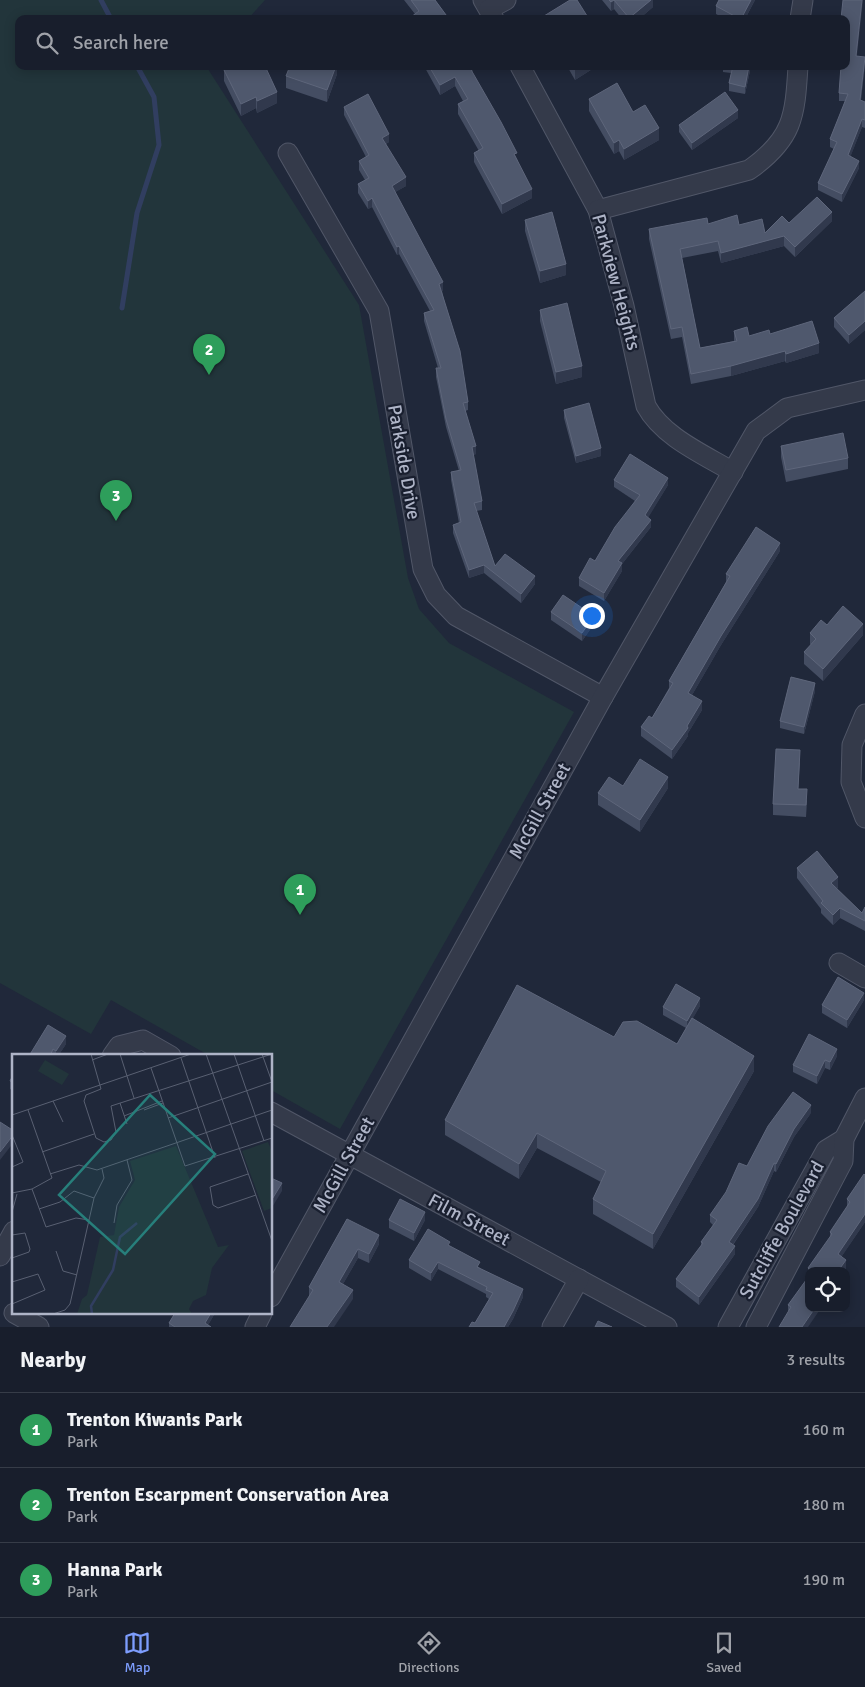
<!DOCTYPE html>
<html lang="en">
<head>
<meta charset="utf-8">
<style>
	body { margin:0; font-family:Signika,sans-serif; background:#252b38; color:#f1f3f6 }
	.controls { position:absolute; right:15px; bottom:15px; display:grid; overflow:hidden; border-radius:10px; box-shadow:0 2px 12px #0003 }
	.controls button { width:45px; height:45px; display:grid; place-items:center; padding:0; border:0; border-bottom:1px solid #363c48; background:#181e2c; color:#f1f3f6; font:25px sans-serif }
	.you { position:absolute; left:591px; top:615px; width:18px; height:18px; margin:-12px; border:4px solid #fff; border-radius:50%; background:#1a73e8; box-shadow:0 0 0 8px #1a73e833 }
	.badge { display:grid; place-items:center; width:32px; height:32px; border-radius:50%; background:#7d9dfd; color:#fff; font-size:16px; font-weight:700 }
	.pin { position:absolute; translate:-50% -41px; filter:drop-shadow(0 1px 2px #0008) }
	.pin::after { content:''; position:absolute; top:26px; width:18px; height:15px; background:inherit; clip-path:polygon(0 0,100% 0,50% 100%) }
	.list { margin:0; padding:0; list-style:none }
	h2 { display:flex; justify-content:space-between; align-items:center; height:65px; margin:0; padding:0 20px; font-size:21px }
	h2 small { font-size:16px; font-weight:400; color:#9fa2a9 }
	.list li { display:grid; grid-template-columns:32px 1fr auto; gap:15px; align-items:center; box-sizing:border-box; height:75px; padding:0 20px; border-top:1px solid #363c48 }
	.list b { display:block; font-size:19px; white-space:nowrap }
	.list p { margin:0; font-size:16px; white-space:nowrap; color:#9fa2a9 }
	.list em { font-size:16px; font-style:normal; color:#9fa2a9 }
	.icon { flex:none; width:28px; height:28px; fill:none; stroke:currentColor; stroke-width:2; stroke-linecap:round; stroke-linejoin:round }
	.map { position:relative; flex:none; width:865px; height:1327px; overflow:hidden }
	.search { position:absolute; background:#181e2c; box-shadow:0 2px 12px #0003; left:15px; right:15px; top:15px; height:55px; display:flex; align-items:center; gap:12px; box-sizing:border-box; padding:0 18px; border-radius:10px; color:#9fa2a9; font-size:19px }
	.sheet { height:290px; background:#181e2c }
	nav { display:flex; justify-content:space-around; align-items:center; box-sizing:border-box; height:70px; border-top:1px solid #363c48; background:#181e2c; font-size:14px; color:#9fa2a9 }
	nav a { display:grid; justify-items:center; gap:2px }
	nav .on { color:#7d9dfd }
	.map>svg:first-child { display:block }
</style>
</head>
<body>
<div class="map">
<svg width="865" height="1327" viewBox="0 0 865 1327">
	<rect width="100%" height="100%" fill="#20283a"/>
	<polygon fill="#22353b" points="0,0 265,0 248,19 19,19 19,66 206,66 359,305 408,578 419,609 449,643 574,712 340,1129 271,1090 271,1056 210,1056 111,1000 91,1034 0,983"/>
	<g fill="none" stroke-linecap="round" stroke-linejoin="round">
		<g stroke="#313e60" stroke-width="5">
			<polyline points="101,0 111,19"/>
			<polyline points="122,308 137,213 159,145 154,97 137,66"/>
		</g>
		<defs>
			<g id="street">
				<polyline points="483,0 494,19"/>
				<polyline points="489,9 506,0"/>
				<polyline points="800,19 803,0"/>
				<path d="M520,66L598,210L624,306L646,406C663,437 703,454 733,472"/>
				<polyline points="288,153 379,311 423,569 436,595 456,616 603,697"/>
				<path d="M598,210L749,170C793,139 795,117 798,66"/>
				<polyline points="865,714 852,745 851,782 865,818"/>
				<polyline points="839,963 865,978"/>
				<polyline points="112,1056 119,1046 143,1040 171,1056"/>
				<polyline points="271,1112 667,1327"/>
				<polyline points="0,1256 14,1231"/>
				<polyline points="271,1297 603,697 756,431 787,408 865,390"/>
				<polyline points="14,1313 39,1327"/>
				<polyline points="255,1327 262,1313"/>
				<polyline points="552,1327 579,1279"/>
				<polyline points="728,1327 826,1150 844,1139"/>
				<polyline points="756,1327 843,1161 844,1139 865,1098"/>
			</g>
		</defs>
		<use href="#street" stroke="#515768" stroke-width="21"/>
		<use href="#street" stroke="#343a4a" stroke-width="19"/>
	</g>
	<g fill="#444d62">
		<polygon points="404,0 435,0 449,19 411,19 411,17 415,14"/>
		<polygon points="602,0 653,0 653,7 639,19 622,19 614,9 611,11"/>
		<polygon points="719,0 755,0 745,19 725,19 716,14 716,6"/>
		<polygon points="857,56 865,64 861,100 865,102 865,128 862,127 850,157 859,168 842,202 818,190 818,183 834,149 830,147 830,139 845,101 839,101 839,93"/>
		<polygon points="337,66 337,74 327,102 286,88 286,76"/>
		<polygon points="424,66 473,66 473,74 517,159 532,198 502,214 474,162 474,153 479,151 458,114 458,104 463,101 455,86 440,95"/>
		<polygon points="567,66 597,66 575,80"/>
		<polygon points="723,66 751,66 745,94 729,91 729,83 731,73 723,72"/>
		<polygon points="224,70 277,103 257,113 256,108 241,116 224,81"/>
		<polygon points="589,99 633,112 659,140 624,160 619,151 614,154 589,111"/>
		<polygon points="344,107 389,142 386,144 406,186 395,192 443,291 442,291 468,402 468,410 465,411 476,454 473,455 482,501 482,510 476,511 495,566 535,584 521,603 484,573 469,578 453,533 453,525 459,523 451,480 451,472 459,471 446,427 436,377 436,368 438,368 424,321 424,313 430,311 399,254 397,255 372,207 368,209 358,193 358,184 365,180 359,170 359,161 366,157 344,115"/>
		<polygon points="738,118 692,150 679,132 679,125"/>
		<polygon points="525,220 566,275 540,283 525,231"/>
		<polygon points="832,221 795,257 784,246 721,263 718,251 682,258 700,348 734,341 734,331 749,336 770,334 819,353 786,363 785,361 731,376 691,384 682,337 671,339 649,239 649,229 708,224 739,225 765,233 789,223"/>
		<polygon points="865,291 865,330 849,344 834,327 834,318"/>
		<polygon points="540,310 582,377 556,384 540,321"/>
		<polygon points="564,410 601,456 576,463 564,418"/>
		<polygon points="781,446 848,458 848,469 786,482 781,457"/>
		<polygon points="614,480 668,485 648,517 651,527 622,564 622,571 604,601 579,586 579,578 595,561 635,501 614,487"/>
		<polygon points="780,551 721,645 692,695 702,710 688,733 688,736 672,759 641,736 641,727 652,718 669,688 669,681 726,582 726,574"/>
		<polygon points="551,612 594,624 582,641 551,620"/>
		<polygon points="827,625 863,635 823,681 804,664 804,652 811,645 810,644 810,633"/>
		<polygon points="815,691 804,734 780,728 780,721"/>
		<polygon points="800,762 798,789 807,801 806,817 773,815 773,804"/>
		<polygon points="623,786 668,788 640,832 598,805 598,793"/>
		<polygon points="797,868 838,887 837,889 862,913 865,907 865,931 840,918 833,925 821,913 821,909 797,878"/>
		<polygon points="864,1000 847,1028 822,1013 822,1005"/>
		<polygon points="700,1006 692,1019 754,1071 653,1249 593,1214 593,1199 601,1182 537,1148 519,1179 445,1135 445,1120 614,1037 677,1044 686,1028 663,1015 663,1007"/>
		<polygon points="66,1044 58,1056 29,1056"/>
		<polygon points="837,1056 830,1070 825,1068 817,1084 793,1072 793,1065"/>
		<polygon points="14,1073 14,1091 10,1089 10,1081"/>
		<polygon points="811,1113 794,1137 776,1172 774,1171 758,1207 733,1245 735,1254 699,1305 676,1287 676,1279 701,1246 701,1242 713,1225 710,1222 710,1215 747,1166"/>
		<polygon points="865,1175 865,1222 841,1257 846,1268 844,1271 809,1271 809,1308 819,1308 819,1311 788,1311 788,1305 809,1276 808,1268 830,1238 830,1232 847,1207 847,1199"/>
		<polygon points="347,1219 379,1244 369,1263 358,1258 343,1284 353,1299 309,1297 309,1287"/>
		<polygon points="389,1220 425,1220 414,1241 389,1228"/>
		<polygon points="450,1246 480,1268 523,1297 513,1319 508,1327 469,1327 475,1323 489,1299 486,1297 486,1294 438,1269 431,1281 409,1268 409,1260"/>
		<polygon points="175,1313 215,1313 208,1325 211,1327 169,1327 169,1323"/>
	</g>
	<g fill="#31394d">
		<polygon points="614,0 614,9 611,11 611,2"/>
		<polygon points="651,0 653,0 653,7 639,19 629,19"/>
		<polygon points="751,0 755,0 745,19 741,19"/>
		<polygon points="862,0 863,0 856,64 856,56"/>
		<polygon points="865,57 865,64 860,107 860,100"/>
		<polygon points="336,66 337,66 337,74 327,102 327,90"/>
		<polygon points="473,66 473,76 470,68"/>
		<polygon points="578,66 597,66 575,80 575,69"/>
		<polygon points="749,66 751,66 745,94 745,87"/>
		<polygon points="455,77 455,86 440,95 440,85"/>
		<polygon points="277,92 277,103 257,113 257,101"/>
		<polygon points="256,97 256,108 241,116 241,104"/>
		<polygon points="738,110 738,118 692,150 692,143"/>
		<polygon points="862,119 862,127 848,163 848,155"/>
		<polygon points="659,128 659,140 624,160 624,149"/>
		<polygon points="389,134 389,142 382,146 382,138"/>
		<polygon points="619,140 619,151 614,154 614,143"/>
		<polygon points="859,161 859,168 842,202 842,194"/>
		<polygon points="406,177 406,186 392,194 392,186"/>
		<polygon points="532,189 532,198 502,214 502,204"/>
		<polygon points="372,198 372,207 368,209 368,201"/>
		<polygon points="832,212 832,221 795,257 795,247"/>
		<polygon points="784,236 784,246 721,263 721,253"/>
		<polygon points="399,246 399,254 397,255 397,247"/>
		<polygon points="566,264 566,275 540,283 540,271"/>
		<polygon points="443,282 443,291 439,293 439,284"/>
		<polygon points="865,321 865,330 849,344 849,335"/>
		<polygon points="819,343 819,353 786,363 786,354"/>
		<polygon points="785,351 785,361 731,376 731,366"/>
		<polygon points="582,366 582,377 556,384 556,372"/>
		<polygon points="476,446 476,454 472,456 472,447"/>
		<polygon points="601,448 601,456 576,463 576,456"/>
		<polygon points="668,478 668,485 645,523 645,515"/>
		<polygon points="651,520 651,527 622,564 622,571 604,601 604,593 618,561"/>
		<polygon points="780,543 780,551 721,645 688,702 688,693 721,636"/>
		<polygon points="484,565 484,573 469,578 469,570"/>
		<polygon points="535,576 535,584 521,603 521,594"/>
		<polygon points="594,616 594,624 582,641 582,633"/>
		<polygon points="863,624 863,635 823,681 823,669"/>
		<polygon points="815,683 815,691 804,734 804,727"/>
		<polygon points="702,701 702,710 688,733 688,736 672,759 672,750"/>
		<polygon points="668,777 668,788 640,832 640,820"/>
		<polygon points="838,877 838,887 831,893 831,883"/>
		<polygon points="840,908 840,918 833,925 833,915"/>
		<polygon points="864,993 864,1000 847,1028 847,1020"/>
		<polygon points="700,998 700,1006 687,1029 687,1021"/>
		<polygon points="66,1036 66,1044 58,1056 56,1056 56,1051"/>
		<polygon points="837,1049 837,1056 830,1070 830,1062"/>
		<polygon points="754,1056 754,1071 653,1249 653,1234"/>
		<polygon points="825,1060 825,1068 817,1084 817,1076"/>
		<polygon points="811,1105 811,1113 794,1137 776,1172 776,1164 794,1129"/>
		<polygon points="537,1133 537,1148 519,1179 519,1164"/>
		<polygon points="14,1134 14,1142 0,1160 0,1152"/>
		<polygon points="774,1163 774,1171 758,1207 729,1250 729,1242"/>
		<polygon points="282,1183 282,1191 271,1209 271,1201"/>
		<polygon points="425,1212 425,1220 414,1241 414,1233"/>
		<polygon points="865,1214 865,1222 838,1262 838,1254"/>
		<polygon points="379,1235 379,1244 369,1263 369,1254"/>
		<polygon points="735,1246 735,1254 699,1305 699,1297"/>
		<polygon points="358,1249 358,1258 339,1291 339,1282"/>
		<polygon points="846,1260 846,1268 844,1271 838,1271"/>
		<polygon points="438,1262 438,1269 431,1281 431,1273"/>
		<polygon points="523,1289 523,1297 513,1319 508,1327 504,1327"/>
		<polygon points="353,1290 353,1299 334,1327 327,1327"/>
		<polygon points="815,1308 819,1308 819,1311 808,1327 802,1327"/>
		<polygon points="211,1313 215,1313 207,1327 205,1323"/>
	</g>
	<g fill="#4f586d" stroke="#5e667b">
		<polygon points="411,0 435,0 449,19 413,19 411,17 419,11"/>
		<polygon points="570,0 577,0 589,19 546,19 544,16"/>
		<polygon points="609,0 651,0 629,18 614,0 611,2"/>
		<polygon points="719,0 751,0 741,19 740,19 716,6"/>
		<polygon points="843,0 862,0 856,56 865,57 860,100 865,102 865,120 862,119 848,155 859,161 842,194 818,183 837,142 830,139 848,94 839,93 841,66 846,66 846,19 841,19"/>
		<polygon points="231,66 265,66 277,92 257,101 256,97 241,104 224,70"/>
		<polygon points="290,66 336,66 327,90 286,76"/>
		<polygon points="429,66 473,66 470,68 501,122 517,153 514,154 532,189 502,204 474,153 483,148 458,104 468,99 455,77 440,85"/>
		<polygon points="733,66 749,66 745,87 729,83"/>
		<polygon points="617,83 633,112 645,105 659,128 624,149 619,140 614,143 589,99"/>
		<polygon points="725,92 738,110 692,143 679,125"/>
		<polygon points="368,94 389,134 382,138 406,177 392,186 443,282 439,284 460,351 468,402 463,403 476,446 472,447 482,501 474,503 495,566 505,554 535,576 521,594 484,565 469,570 453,525 461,522 451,472 461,470 446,419 436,368 441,368 424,313 434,310 399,246 397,247 372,198 368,201 358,184 369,178 359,161 369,155 344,107"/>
		<polygon points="817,197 832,212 795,247 784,236 721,253 718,241 680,249 700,348 737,341 734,331 747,327 749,336 769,330 770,334 812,321 819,343 786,354 785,351 731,366 691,374 682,327 671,329 649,229 707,218 708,224 737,215 739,225 762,219 765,233 782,216 789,223"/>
		<polygon points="552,212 566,264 540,271 525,220"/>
		<polygon points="865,291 865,321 849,335 834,318"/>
		<polygon points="567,303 582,366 556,372 540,310"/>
		<polygon points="589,403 601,448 576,456 564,410"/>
		<polygon points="843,433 848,458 786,470 781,446"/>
		<polygon points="630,454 668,478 645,515 651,520 618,561 622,563 604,593 579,578 590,558 595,561 615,527 640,495 614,480"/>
		<polygon points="756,527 780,543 721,636 688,693 702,701 687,726 688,728 672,750 641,727 649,716 652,718 673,683 669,681 730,576 726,574"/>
		<polygon points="563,595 594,616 582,633 551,612"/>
		<polygon points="843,606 863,624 823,669 804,652 816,639 810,633 821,620 827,625"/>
		<polygon points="791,677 815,683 804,727 780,721"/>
		<polygon points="776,749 800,750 798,789 807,789 806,805 773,804"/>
		<polygon points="640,759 668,777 640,820 598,793 609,777 623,786"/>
		<polygon points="817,851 838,877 831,883 862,913 865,907 865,921 840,908 833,915 821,903 823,901 797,868"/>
		<polygon points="838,977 864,993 847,1020 822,1005"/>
		<polygon points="676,984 700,998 687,1021 663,1007"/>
		<polygon points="517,985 614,1037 623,1022 637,1021 677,1044 692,1018 754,1056 653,1234 593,1199 606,1171 537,1133 519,1164 445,1120"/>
		<polygon points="48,1025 66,1036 56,1051 53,1049 50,1056 29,1056"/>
		<polygon points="809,1034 837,1049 830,1062 825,1060 817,1076 793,1065"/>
		<polygon points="14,1073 14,1083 10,1081"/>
		<polygon points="793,1092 811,1105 794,1129 776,1164 774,1163 758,1199 729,1242 735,1246 699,1297 676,1279 703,1243 701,1242 717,1220 710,1215 726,1192 739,1163 747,1166 768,1126"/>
		<polygon points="0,1122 14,1131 14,1134 0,1152"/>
		<polygon points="864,1174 865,1175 865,1214 838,1254 846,1260 838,1271 811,1271 808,1268 832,1234 830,1232 850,1202 847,1199"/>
		<polygon points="271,1178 282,1183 271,1201"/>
		<polygon points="400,1199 425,1212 414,1233 389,1220"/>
		<polygon points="347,1219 379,1235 369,1254 358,1249 339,1282 353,1290 327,1327 290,1327 313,1290 309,1287"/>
		<polygon points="428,1229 450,1242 448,1245 480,1262 477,1267 523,1289 513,1311 504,1327 469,1327 472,1322 475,1323 493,1293 486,1290 487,1287 438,1262 431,1273 409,1260"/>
		<polygon points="809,1276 809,1308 815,1308 802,1327 779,1327 791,1307 788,1305"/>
		<polygon points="175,1313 211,1313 205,1323 211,1327 175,1327 169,1323"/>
		<polygon points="598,1321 612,1327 595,1327"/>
	</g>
	<g text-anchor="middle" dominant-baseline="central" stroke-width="4.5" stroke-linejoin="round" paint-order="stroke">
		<g font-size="19" fill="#aeb4c7" stroke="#191f2f">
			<text transform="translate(616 282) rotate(75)">Parkview Heights</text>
			<text transform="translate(404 462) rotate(80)">Parkside Drive</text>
			<text transform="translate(540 811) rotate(-61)">McGill Street</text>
			<text transform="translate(344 1165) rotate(-61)">McGill Street</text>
			<text transform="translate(469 1220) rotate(28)">Film Street</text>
			<text transform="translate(782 1230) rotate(-61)">Sutcliffe Boulevard</text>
		</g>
	</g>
	<g transform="translate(12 1054)">
		<rect width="260" height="260" fill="#20283a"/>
		<path d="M33,6L57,20L50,31L26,17ZM256,88L260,98V154L252,157L230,97ZM164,92L206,193L217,191L200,214L194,241L181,247L177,255L180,260H65L70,245L75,241L88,183L102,181L107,153L123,126L118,107Z" fill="#22353b"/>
		<path fill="none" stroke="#313e60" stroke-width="2.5" d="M80,260L79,252L101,216L108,183L125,169"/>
		<path fill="none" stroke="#596072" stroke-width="1" d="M79,0L89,35L74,41L72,47L84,84L92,88L99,86L104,78L99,52L260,0M108,0L122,44M194,0L260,187M222,0L252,87M250,0L260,28M169,4L203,104M80,6L96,0M139,14L173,112L260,84M41,47L51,68M108,49L115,70M132,56L151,49M0,61L179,0M112,62L150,47M156,64L260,28M0,81L11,108L0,113M30,98L82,80M38,120L67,111L85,116L260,56M236,120L198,133L201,151L206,154L244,141M20,135L34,173L64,164L77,166M0,139L20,135L40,124L16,56M27,155L48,148L62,137L82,144M0,158L5,140M102,169L105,151L120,126L115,106M0,181L13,179L18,195L17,198L0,204M44,197L51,217L65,221M0,228L26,220L33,236L0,250M41,260L53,256L58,250L82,144L92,124L90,115"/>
		<path fill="#277f7b" fill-opacity="0.15" stroke="#277f7b" stroke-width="2.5" d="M138,41L203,100L113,200L47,141Z"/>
		<rect width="260" height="260" fill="none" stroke="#aeb4c7" stroke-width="2.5"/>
	</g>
</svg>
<div class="controls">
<button><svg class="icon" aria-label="locate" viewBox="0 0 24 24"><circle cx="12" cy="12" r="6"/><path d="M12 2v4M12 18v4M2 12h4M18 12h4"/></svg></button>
</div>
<div class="you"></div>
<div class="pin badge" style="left:300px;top:915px;background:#2e9e5b">1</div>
<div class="pin badge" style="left:209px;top:375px;background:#2e9e5b">2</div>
<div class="pin badge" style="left:116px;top:521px;background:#2e9e5b">3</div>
<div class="search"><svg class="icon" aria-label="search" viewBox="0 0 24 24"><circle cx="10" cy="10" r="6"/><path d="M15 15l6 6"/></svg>Search here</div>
</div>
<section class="sheet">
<h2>Nearby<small>3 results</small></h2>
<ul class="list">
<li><span class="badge" style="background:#2e9e5b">1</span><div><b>Trenton Kiwanis Park</b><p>Park</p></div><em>160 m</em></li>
<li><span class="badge" style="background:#2e9e5b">2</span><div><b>Trenton Escarpment Conservation Area</b><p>Park</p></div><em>180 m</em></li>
<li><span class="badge" style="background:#2e9e5b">3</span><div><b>Hanna Park</b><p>Park</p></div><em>190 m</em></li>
</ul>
</section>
<nav>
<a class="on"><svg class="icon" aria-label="map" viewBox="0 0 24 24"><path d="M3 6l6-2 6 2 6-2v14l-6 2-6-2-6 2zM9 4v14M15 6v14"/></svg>Map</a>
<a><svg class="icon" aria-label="directions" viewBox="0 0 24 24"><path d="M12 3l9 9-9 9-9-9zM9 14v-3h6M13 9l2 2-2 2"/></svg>Directions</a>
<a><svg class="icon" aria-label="saved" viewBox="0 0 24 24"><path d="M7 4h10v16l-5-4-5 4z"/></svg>Saved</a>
</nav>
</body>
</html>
